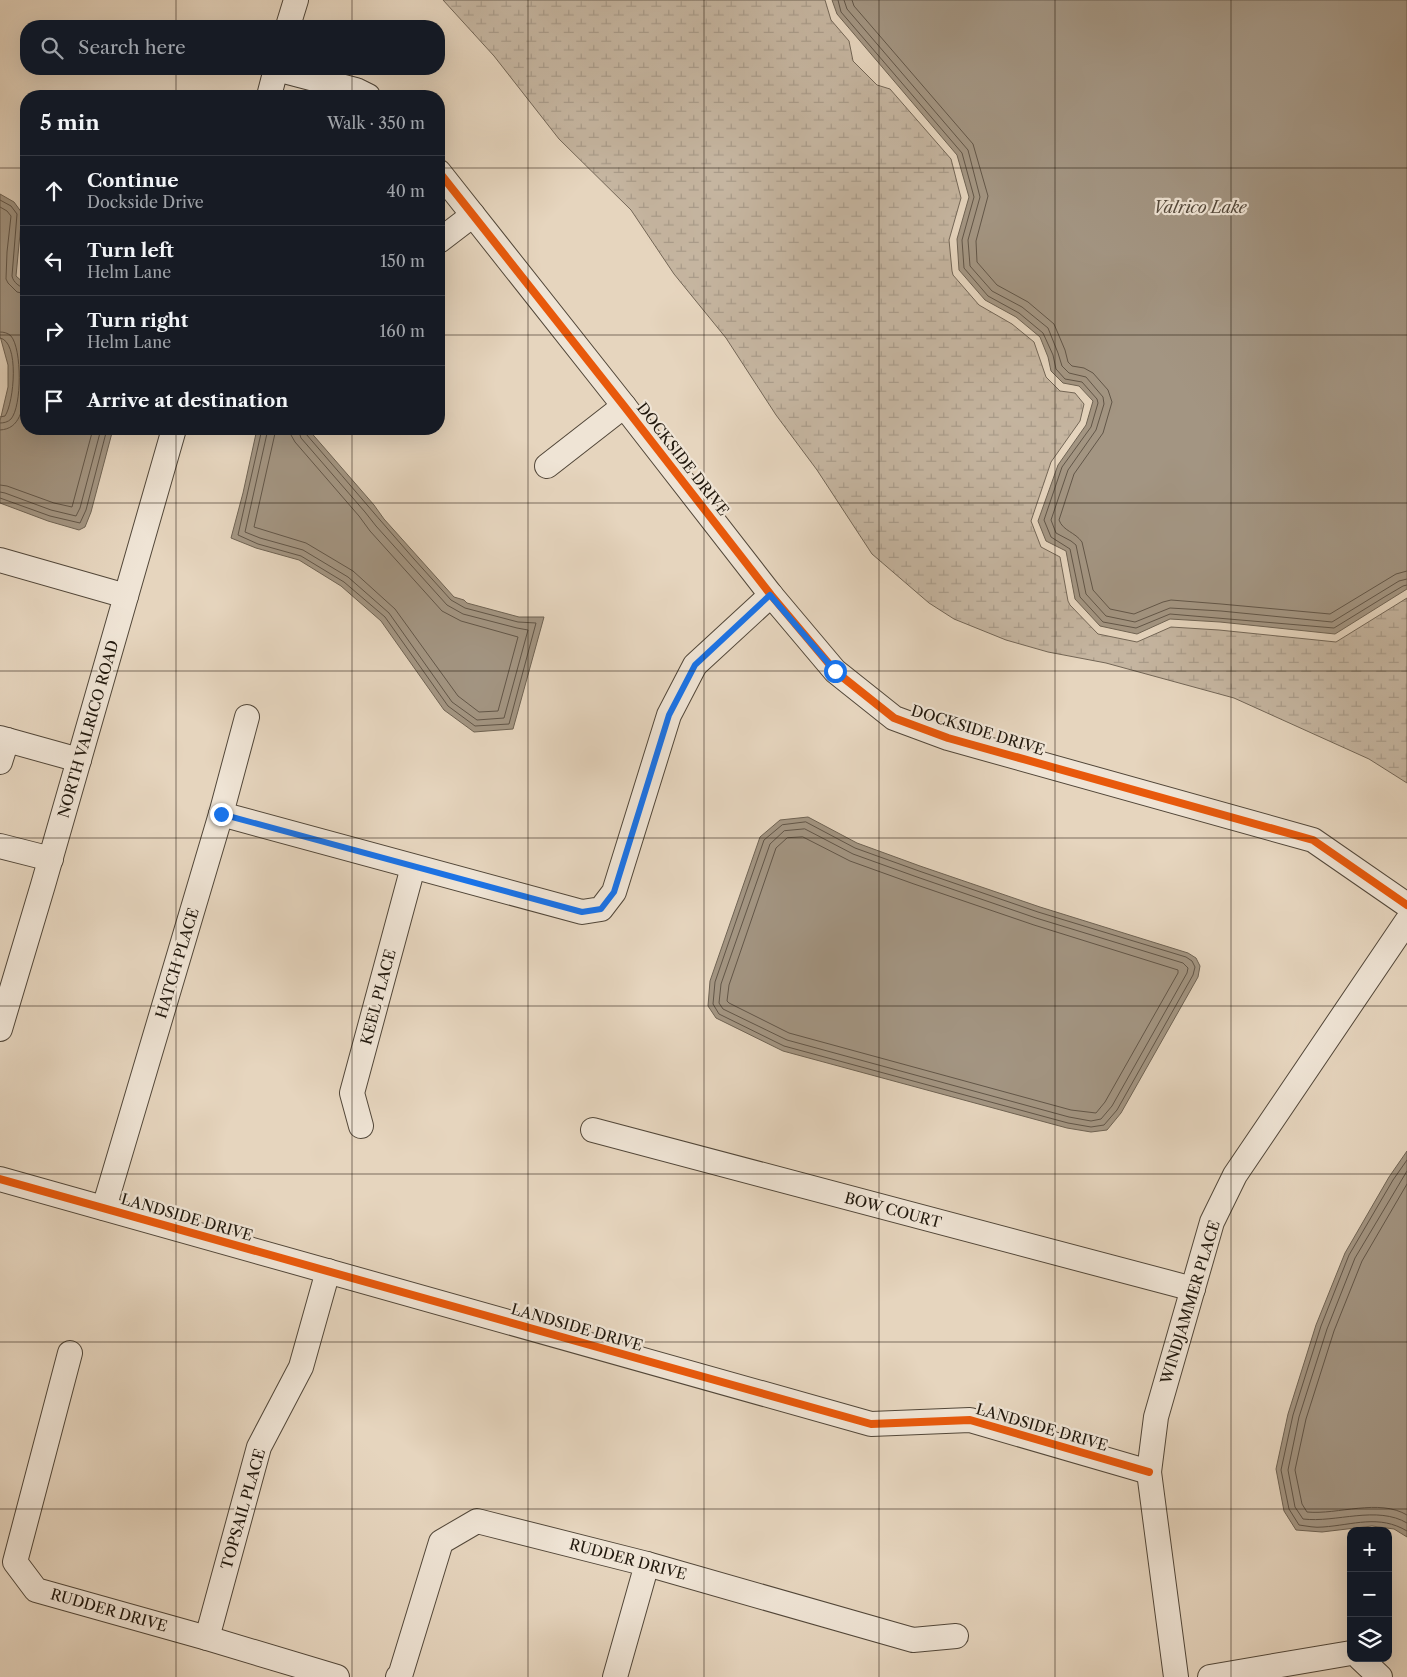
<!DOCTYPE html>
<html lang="en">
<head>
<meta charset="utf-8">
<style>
	body { margin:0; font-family:"Libre Caslon Text",serif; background:#242831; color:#f1f3f6 }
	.controls { position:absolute; right:15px; bottom:15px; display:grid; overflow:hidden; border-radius:10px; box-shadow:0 5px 20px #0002 }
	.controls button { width:45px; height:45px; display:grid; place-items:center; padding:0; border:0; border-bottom:1px solid #363941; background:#171b24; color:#f1f3f6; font:25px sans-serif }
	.stop { position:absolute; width:15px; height:15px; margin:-11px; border:4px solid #1a73e8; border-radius:50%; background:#fff }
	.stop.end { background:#1a73e8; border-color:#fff; box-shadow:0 1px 5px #0008 }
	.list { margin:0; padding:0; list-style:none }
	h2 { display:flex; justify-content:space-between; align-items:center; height:65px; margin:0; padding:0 20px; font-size:21px }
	h2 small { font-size:16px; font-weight:400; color:#9ea1a6 }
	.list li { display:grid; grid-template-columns:32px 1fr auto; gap:15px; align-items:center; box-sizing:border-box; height:70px; padding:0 20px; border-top:1px solid #363941 }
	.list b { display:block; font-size:19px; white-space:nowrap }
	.list p { margin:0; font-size:16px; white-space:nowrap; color:#9ea1a6 }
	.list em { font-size:16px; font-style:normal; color:#9ea1a6 }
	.icon { flex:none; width:28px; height:28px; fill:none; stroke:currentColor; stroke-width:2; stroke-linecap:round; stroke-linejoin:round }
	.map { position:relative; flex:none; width:1407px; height:1677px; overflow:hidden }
	.search { position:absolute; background:#171b24; box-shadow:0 5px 20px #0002; left:20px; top:20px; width:425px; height:55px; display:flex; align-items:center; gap:12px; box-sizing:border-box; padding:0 18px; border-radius:20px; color:#9ea1a6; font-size:19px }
	.panel { position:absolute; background:#171b24; box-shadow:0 5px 20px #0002; left:20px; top:90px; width:425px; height:345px; border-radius:20px }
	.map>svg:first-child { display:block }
</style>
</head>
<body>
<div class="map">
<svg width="1407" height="1677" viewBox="0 0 1407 1677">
	<defs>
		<pattern id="wetland-marsh" width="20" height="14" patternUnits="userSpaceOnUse" patternTransform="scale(1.25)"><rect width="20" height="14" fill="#c5b5a0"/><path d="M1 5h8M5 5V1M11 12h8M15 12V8" fill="none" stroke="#a99b89"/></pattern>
	</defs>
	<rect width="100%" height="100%" fill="#e6d5be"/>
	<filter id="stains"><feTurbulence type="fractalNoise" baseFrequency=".004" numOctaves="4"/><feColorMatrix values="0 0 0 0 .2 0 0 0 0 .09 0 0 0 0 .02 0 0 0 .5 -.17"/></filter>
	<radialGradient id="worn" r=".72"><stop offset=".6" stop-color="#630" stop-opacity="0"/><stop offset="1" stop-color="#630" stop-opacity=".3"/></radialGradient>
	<polygon fill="url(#wetland-marsh)" stroke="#736656" points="443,0 825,0 831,20 849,41 853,61 877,85 890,89 951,159 961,198 949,240 952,271 953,275 979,305 1012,324 1034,342 1046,377 1060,391 1075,393 1084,404 1080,421 1051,462 1031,521 1041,547 1060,557 1068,601 1070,605 1098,634 1137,642 1171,627 1219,630 1336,642 1407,598 1407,783 1369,759 1234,698 1106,663 1048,652 1006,640 954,619 929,603 872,554 817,470 776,415 726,338 674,274 631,210 559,139 494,56"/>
	<g fill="#a39582" stroke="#6f6353">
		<polygon points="832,0 1407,0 1407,589 1335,634 1220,622 1170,619 1137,634 1100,626 1075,599 1066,551 1046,541 1038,521 1058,465 1086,425 1093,401 1079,386 1063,383 1051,371 1048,357 1040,337 1016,317 985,300 959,270 957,239 969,197 957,155 837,14"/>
		<polygon points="0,194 14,202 22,213 16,276 26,285 26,429 113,429 91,512 85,527 79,530 48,521 0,503 0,421 8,387 8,365 0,336"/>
		<polygon points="257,429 308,429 374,505 384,519 454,597 464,600 467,603 519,617 544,617 513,729 474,732 444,710 381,621 341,586 299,560 256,548 231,538 243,493"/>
		<polygon points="808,817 857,843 920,866 1040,907 1188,953 1196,958 1200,966 1198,977 1121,1113 1107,1130 1091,1132 1067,1128 783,1051 716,1018 708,1006 710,981 760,837 780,820"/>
		<polygon points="1407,1151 1407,1537 1394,1529 1372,1526 1322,1532 1296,1530 1284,1511 1276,1469 1288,1414 1316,1325 1345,1253 1389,1177"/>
	</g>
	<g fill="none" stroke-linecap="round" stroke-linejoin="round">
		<g stroke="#625648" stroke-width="1">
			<polyline points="838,0 841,12 962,153 974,197 962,240 964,268 988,296 1019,313 1043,333 1053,355 1056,369 1065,379 1082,382 1097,399 1098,403 1091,427 1062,467 1044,520 1051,537 1070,549 1080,597 1103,622 1136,628 1170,614 1334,628 1386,596 1403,586 1407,585"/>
			<polyline points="844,0 847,9 968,150 980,197 968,240 970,266 992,291 1022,307 1048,328 1058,353 1062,366 1069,373 1086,377 1103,397 1104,404 1096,430 1068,470 1051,520 1056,533 1071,541 1076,545 1086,594 1106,616 1135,622 1170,608 1221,611 1332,622 1399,581 1407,579"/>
			<path d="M852,0L854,6L973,144L988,196L976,241L977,262L997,285L1028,302L1054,324L1065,350L1068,362L1072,366L1084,368L1093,373L1108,390L1112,402L1103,433L1074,474L1059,520C1063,531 1075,532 1082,542L1093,590L1110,609L1134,614L1163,602L1171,600L1221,604L1330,614L1396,574L1407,571"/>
			<path d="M0,200L11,206L17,214L12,276C13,282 20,288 26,288"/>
			<polyline points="0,207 7,211 11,216 7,252 6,279 8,283 17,292 26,294"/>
			<path d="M0,332C4,332 8,333 11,336C22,349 22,406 11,419C8,422 4,423 0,423"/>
			<path d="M0,338C20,341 14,403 5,416L0,417"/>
			<path d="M262,429L238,535L258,544L301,556L344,582L385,617L448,706L475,726L509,724L536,623L518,622L465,608L451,600C401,546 354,489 306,434L304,429"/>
			<polyline points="268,429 245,532 260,538 303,550 348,577 389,613 452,702 477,720 504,718 528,630 517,628 463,614 447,605 376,526 365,512 301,438 298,429"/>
			<polyline points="276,429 254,527 306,543 353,571 395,609 458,696 479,712 498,711 518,637 461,621 442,611 370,531 359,516 295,442 291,435 291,429"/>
			<path d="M0,430C21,429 22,408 26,392"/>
			<polyline points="0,485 7,486 54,503 72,507 93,429"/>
			<polyline points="0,492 5,493 51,510 76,516 80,508 101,429"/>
			<polyline points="0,498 50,516 80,523 86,510 107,429"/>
			<polygon points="806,822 855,848 919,871 1038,912 1186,957 1192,961 1195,967 1193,975 1117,1110 1104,1125 1091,1127 1068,1123 784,1046 719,1014 713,1004 715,982 764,840 782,825"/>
			<polygon points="805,829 853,854 917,877 1036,918 1183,963 1188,968 1187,973 1112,1106 1101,1119 1091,1121 1069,1117 787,1040 723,1009 719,1003 721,984 770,844 784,831"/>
			<polygon points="803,837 850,861 914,884 1034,925 1178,970 1178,973 1105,1102 1096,1113 1071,1110 789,1033 729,1003 727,1001 729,985 776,848 787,838"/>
			<path d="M1407,1160L1393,1180L1349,1255L1321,1326L1293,1415L1281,1470L1289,1509L1299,1525C1307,1526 1315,1528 1323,1527C1353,1525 1379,1514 1407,1531"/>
			<path d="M1407,1171L1355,1258L1327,1329L1299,1417L1288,1470L1295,1507L1303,1519C1336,1523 1377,1505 1407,1523"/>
			<path d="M1407,1184L1362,1261L1334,1331L1306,1419L1295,1470L1302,1504L1307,1512C1338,1515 1379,1498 1407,1515"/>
		</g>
		<defs>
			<g id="minor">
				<polyline points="288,26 296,0"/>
				<polyline points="276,69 356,90 368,96"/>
				<polyline points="269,96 276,69"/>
				<polyline points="439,172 624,406 771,595 835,671 894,718 948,738 1313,840 1407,905"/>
				<polyline points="439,241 473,215"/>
				<polyline points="547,466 624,406"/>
				<polyline points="0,560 126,596"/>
				<polyline points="0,738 79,760"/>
				<polyline points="0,762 7,740"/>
				<polyline points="221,814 582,912 601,909 614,892 669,715 695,665 771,595"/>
				<polyline points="0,846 51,859"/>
				<polyline points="0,1029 43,885 174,429"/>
				<polyline points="361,1126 352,1093 413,867"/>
				<polyline points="593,1130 1193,1289"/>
				<polyline points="0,1179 871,1424 970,1420 1149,1472"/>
				<polyline points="104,1208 221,814 247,717"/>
				<polyline points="70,1353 15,1562 36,1590 207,1638 337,1677"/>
				<polyline points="207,1638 259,1447 301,1367 328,1271"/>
				<polyline points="1360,1658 1380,1677"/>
				<polyline points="398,1677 400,1676 441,1542 477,1521 647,1564 913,1640 956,1636"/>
				<polyline points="615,1677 647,1564"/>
				<polyline points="1176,1677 1149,1472 1156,1417 1212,1222 1235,1175 1407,921"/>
				<polyline points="1210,1677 1351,1653"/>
			</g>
		</defs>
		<use href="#minor" stroke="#524739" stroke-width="26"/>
		<use href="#minor" stroke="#efe4d5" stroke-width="24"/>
		<defs>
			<g id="cycleway">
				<polyline points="439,172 624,406 771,595 835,671 894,718 948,738 1313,840 1407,905"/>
				<polyline points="0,1179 871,1424 970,1420 1149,1472"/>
			</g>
		</defs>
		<use href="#cycleway" stroke="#efe4d5" stroke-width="11"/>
		<use href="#cycleway" stroke="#e8590c" stroke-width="8"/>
	</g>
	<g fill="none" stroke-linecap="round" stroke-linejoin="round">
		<polyline stroke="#1a73e8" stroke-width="6" points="221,814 582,912 601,909 614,892 669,715 695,665 770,595 835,671"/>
	</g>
	<path fill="none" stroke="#21180d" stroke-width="1" stroke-opacity="0.55" d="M176,0V26M352,0V26M528,0V1677M704,0V1677M879,0V1677M1055,0V1677M1231,0V1677M176,69V96M352,69V96M0,168H26M439,168H1407M0,335H26M439,335H1407M176,429V1677M352,429V1677M0,503H1407M0,671H1407M0,838H1407M0,1006H1407M0,1174H1407M0,1342H1407M0,1509H1407"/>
	<g text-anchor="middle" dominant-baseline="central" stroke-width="4.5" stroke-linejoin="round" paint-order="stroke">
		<g font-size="15" fill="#21180d" stroke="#efe4d5">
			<text transform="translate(683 459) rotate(52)">DOCKSIDE DRIVE</text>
			<text transform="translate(88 729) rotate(-74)">NORTH VALRICO ROAD</text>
			<text transform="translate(978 730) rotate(17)">DOCKSIDE DRIVE</text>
			<text transform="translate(177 963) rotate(-73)">HATCH PLACE</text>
			<text transform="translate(378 997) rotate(-75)">KEEL PLACE</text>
			<text transform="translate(893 1210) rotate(15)">BOW COURT</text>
			<text transform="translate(187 1217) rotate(16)">LANDSIDE DRIVE</text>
			<text transform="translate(1190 1302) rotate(-73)">WINDJAMMER PLACE</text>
			<text transform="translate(577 1327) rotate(16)">LANDSIDE DRIVE</text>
			<text transform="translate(1042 1427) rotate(16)">LANDSIDE DRIVE</text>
			<text transform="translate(243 1509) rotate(-74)">TOPSAIL PLACE</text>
			<text transform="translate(628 1559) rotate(15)">RUDDER DRIVE</text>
			<text transform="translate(109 1610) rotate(16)">RUDDER DRIVE</text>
		</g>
		<g font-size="16" font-style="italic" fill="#554a3c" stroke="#efe4d5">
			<text x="1200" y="207">Valrico Lake</text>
		</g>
	</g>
	<rect width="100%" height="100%" filter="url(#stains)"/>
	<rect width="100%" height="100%" fill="url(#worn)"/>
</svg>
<div class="controls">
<button>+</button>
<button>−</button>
<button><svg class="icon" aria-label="layers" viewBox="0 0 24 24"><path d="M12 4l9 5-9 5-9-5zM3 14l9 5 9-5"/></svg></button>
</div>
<div class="stop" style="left:835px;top:671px"></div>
<div class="stop end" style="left:221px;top:814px"></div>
<div class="search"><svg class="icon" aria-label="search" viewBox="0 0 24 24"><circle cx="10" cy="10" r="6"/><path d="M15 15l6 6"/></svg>Search here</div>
<section class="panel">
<h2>5 min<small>Walk · 350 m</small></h2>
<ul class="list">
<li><svg class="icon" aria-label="ahead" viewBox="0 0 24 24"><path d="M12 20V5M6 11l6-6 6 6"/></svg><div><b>Continue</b><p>Dockside Drive</p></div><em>40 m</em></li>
<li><svg class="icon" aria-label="left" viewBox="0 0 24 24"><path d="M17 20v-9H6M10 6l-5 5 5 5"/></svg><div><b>Turn left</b><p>Helm Lane</p></div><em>150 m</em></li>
<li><svg class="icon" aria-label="right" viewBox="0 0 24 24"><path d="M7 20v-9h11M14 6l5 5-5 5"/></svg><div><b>Turn right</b><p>Helm Lane</p></div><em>160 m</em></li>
<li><svg class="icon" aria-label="arrive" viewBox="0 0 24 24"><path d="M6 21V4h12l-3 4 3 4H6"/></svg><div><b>Arrive at destination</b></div></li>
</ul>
</section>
</div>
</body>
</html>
